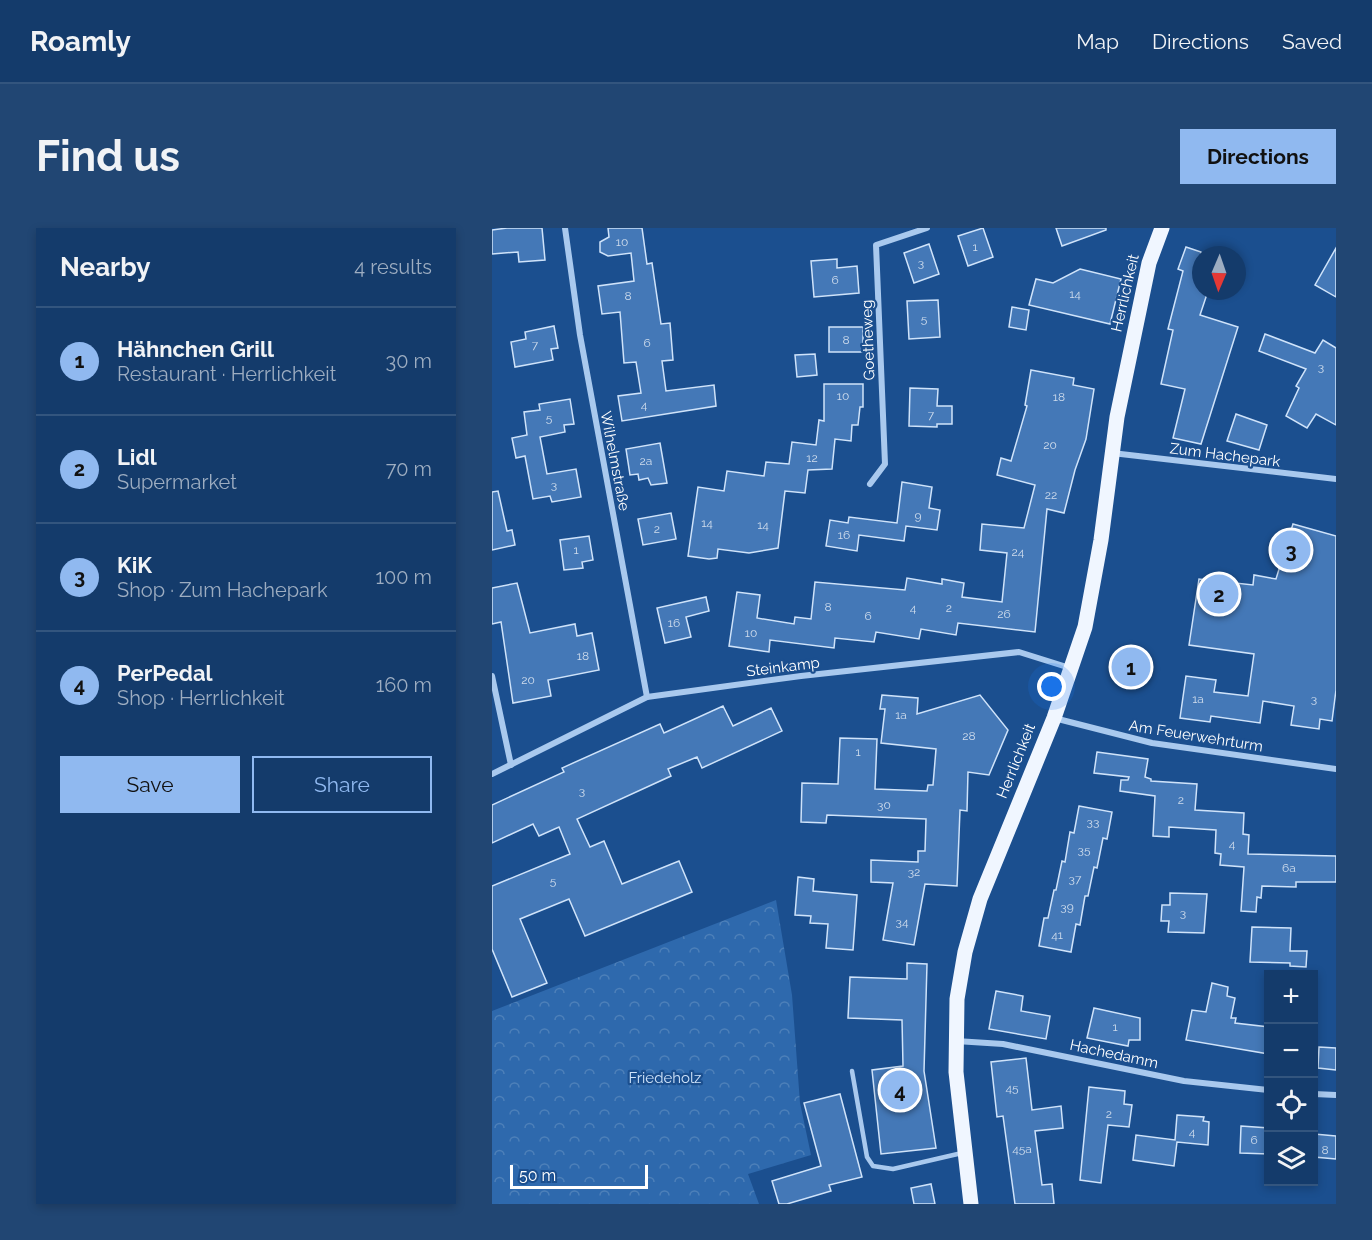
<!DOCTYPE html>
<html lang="en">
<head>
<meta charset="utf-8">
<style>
	body { margin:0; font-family:Raleway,sans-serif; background:#214673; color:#f1f3f6 }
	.controls { position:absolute; right:18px; bottom:18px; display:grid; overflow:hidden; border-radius:0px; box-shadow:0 3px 9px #0003 }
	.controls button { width:54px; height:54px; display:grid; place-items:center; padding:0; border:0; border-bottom:2px solid #33557e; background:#143b6b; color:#f1f3f6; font:30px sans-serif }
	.compass { position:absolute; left:700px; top:18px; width:54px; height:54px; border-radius:50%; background:#143b6b; box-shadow:0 3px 9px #0003; rotate:182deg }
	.scale { position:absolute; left:18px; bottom:15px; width:138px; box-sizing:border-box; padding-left:6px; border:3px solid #fff; border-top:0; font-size:16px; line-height:21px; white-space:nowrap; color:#fff; -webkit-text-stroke:4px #1b4f8f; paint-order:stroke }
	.you { position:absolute; left:560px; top:459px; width:21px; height:21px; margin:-15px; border:4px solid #fff; border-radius:50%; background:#1a73e8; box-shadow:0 0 0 9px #1a73e833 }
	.badge { display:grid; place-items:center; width:39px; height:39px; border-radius:50%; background:#90b9f0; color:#111; font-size:20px; font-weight:700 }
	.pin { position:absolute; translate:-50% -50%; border:3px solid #fff; box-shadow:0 2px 6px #0006 }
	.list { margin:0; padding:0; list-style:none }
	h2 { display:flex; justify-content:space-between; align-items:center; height:78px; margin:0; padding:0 24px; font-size:26px }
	h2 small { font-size:20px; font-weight:400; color:#9dadc1 }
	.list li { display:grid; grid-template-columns:39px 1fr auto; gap:18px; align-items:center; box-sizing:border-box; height:108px; padding:0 24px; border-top:2px solid #33557e }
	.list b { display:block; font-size:22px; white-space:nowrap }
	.list p { margin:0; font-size:20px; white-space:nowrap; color:#9dadc1 }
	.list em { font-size:20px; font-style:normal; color:#9dadc1 }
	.actions { display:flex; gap:12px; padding:18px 24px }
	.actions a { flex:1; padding:14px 0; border:2px solid #90b9f0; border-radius:0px; text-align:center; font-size:21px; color:#90b9f0 }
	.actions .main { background:#90b9f0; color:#111 }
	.icon { flex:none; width:33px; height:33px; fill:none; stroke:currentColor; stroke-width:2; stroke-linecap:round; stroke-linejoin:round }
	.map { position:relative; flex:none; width:844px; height:976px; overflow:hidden; border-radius:0px }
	header { display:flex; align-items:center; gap:36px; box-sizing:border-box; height:84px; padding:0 30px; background:#143b6b; border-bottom:2px solid #33557e }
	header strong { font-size:28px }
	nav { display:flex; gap:33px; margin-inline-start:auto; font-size:21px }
	.intro { display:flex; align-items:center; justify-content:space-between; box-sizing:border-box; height:144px; padding:0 36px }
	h1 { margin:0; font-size:42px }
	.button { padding:15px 27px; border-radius:0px; background:#90b9f0; color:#111; font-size:21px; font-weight:700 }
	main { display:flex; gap:36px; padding:0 36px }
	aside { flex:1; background:#143b6b; border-radius:0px; box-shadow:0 3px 9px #0003 }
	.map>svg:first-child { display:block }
</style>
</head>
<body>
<header>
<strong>Roamly</strong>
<nav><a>Map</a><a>Directions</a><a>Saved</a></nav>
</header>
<div class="intro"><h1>Find us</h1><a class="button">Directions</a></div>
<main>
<aside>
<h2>Nearby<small>4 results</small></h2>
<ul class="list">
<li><span class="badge">1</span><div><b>Hähnchen Grill</b><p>Restaurant · Herrlichkeit</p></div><em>30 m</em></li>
<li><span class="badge">2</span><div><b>Lidl</b><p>Supermarket</p></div><em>70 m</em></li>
<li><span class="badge">3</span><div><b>KiK</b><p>Shop · Zum Hachepark</p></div><em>100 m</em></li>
<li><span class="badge">4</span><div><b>PerPedal</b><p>Shop · Herrlichkeit</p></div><em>160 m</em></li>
</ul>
<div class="actions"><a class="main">Save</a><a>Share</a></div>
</aside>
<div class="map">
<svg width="844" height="976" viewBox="0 0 844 976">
	<defs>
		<pattern id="forest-crowns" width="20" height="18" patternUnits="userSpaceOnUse" patternTransform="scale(1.5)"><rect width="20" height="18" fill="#2e69ad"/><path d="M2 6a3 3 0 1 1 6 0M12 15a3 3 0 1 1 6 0" fill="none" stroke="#4d80b9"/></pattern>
	</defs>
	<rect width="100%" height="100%" fill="#1b4f8f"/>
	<polygon fill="url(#forest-crowns)" points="284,672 300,767 308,875 319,927 256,946 267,976 0,976 0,783"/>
	<g fill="#4478b7" stroke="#cfe3fa" stroke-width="1.5">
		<polygon points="15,0 50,0 53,32 27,34 26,24 0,26 0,2"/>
		<polygon points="116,0 150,0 155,36 160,35 169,96 178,95 181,132 170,133 174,163 222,157 224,178 130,193 126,168 149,165 144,134 132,135 128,84 110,86 106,58 142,53 139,25 116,28 108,24 108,14 117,9"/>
		<polygon points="491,0 501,29 476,38 466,8"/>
		<polygon points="564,0 614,0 614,2 570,18"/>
		<polygon points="437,16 447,46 422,55 412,25"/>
		<polygon points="694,19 709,24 709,63 716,63 708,87 746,99 709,216 681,210 693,161 669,156 681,102 676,101 691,43 686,41"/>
		<polygon points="844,20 844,69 823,57"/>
		<polygon points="345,31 345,40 365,38 367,65 322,69 319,33"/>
		<polygon points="588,41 629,51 618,96 537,77 544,51 561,55"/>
		<polygon points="446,72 448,109 417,111 415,73"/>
		<polygon points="520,79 537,82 534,102 517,99"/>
		<polygon points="62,98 66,120 59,121 61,132 23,139 19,114 34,111 33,104"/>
		<rect x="337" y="99" width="34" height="25"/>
		<polygon points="773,106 823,125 831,112 844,120 844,197 824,186 815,200 794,188 807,160 804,158 814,141 767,123"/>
		<polygon points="323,126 325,147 305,149 303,127"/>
		<polygon points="539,142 582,150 581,157 602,161 594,211 583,242 572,285 555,281 543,404 466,395 464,407 429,401 427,411 384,404 382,414 343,410 342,420 278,412 277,424 237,418 245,364 268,367 265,390 302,396 303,389 319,391 323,354 413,362 415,350 450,356 450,351 472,355 470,369 510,374 515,325 488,322 490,296 532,300 543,257 505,247 509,230 519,233 535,178 533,177"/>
		<polygon points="332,156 371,156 371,179 368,179 366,197 360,197 359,213 343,211 340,241 316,242 313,265 293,263 286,320 257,325 226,321 225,330 217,331 196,328 206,259 232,263 235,243 272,248 274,234 297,236 300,214 324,217 327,192 332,193"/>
		<polygon points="418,160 446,161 445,178 460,178 460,196 445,196 445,199 417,198"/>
		<polygon points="78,171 82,196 72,197 73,204 48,209 55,246 84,241 89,269 60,274 58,268 41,271 33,228 24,230 20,210 35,207 32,184 48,182 47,176"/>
		<polygon points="744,186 775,197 767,222 735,213"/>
		<polygon points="168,215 175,255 159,257 156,250 147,252 146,246 138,247 134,221"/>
		<polygon points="410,254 440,259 437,280 448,282 445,302 414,298 412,313 367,307 365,323 334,318 338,292 356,295 357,289 405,295"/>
		<polygon points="6,263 15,303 20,302 23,317 0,322 0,264"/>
		<polygon points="179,285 184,311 151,317 146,291"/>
		<polygon points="801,296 844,308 844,462 840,493 828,491 827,501 799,497 802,478 771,473 768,495 719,488 718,494 688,490 694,448 724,452 722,464 756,468 762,426 697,417 707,351 761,357 762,347 784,351"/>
		<polygon points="97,308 101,332 90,334 91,340 72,342 68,312"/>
		<polygon points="25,355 38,405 83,396 85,408 100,405 107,442 56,452 59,468 21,475 9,394 0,396 0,360"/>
		<polygon points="214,369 217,383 194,389 199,409 173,415 165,380"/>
		<polygon points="390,467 426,470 425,486 488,467 516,502 497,547 476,544 475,583 468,582 465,658 433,656 422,717 391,712 401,655 379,654 379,632 426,634 426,623 433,623 434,591 335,587 334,595 309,594 310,555 346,556 348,510 385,511 383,561 435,563 436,557 441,557 444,521 389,515 393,481 388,481"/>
		<polygon points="231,478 241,498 279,480 290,503 210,540 205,529 176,541 179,548 85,591 98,619 112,613 130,656 187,633 200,664 93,708 77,671 28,691 55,755 20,769 0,721 0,658 78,626 67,599 47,608 41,596 0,615 0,577 72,544 70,540 168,496 172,505"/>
		<polygon points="605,524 656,531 653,549 659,551 659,553 705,556 703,582 752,585 751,606 757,607 756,626 844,628 844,654 804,654 804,659 770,658 769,670 765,669 764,684 749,683 752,639 728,637 729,626 723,625 724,602 677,599 677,609 661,608 663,568 628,563 629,552 636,552 637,549 602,545"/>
		<polygon points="587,578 620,584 615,611 611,610 605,640 602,639 596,668 593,668 588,697 584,696 579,724 547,718 552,690 556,690 562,662 564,662 570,633 573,634 578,604 582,605"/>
		<polygon points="306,649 322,651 321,663 365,667 361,722 334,720 336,696 318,695 319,688 303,687"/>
		<polygon points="678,665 715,666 712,705 676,704 677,693 669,693 670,677 678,677"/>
		<polygon points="760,699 799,700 798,723 815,723 814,739 798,738 798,735 758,734"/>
		<polygon points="415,735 435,736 432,843 444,920 389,926 380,842 411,838 410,792 356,790 358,749 415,751"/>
		<polygon points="720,755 736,759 735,768 743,770 739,790 744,790 743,795 777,799 777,826 694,812 700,782 714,784"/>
		<polygon points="504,763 531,768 529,783 558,788 554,811 497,801"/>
		<polygon points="602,780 648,790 648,812 637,812 636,818 595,810"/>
		<polygon points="827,819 844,820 844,842 826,840"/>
		<polygon points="534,830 540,882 569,878 571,900 543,903 550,957 560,956 562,976 523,976 511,888 505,889 499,834"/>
		<polygon points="597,859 633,863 632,876 640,877 637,899 616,897 609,955 588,952"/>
		<polygon points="348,866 370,949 337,957 339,963 295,976 287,976 280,953 329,938 312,875"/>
		<polygon points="685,887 712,889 711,893 717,894 716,917 685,914 682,938 641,932 644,907 683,912"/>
		<polygon points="749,898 777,900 777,926 748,925"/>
		<polygon points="822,906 844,908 844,931 822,929"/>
		<polygon points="439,956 443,976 422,976 419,960"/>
	</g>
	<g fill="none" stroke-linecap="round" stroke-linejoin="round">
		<polyline stroke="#a9c9ee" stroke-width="4.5" points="360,843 375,929 381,938 401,941 470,925"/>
		<g stroke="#a9c9ee" stroke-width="6">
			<polyline points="73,0 88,107 155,469"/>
			<polyline points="620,225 844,251"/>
			<polyline points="378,256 393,236 384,17 435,0"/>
			<polyline points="0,448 19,537"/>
			<polyline points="562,490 660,515 844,541"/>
			<polyline points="0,546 155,469 309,448 527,424 578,440"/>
			<polyline points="464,813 511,816 692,853 776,862"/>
			<polyline points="822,866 844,867"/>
		</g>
		<polyline stroke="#f0f6ff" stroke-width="15" points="479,976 464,844 465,771 473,724 488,671 562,490 593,399 609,312 625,189 657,35 670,0"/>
	</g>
	<g text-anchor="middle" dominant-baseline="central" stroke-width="4.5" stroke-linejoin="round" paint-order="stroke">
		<g font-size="12" fill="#d0dded">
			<text x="130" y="14">10</text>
			<text x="483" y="19">1</text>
			<text x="429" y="35">3</text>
			<text x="343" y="52">6</text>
			<text x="583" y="66">14</text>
			<text x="136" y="68">8</text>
			<text x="432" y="91">5</text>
			<text x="354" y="112">8</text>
			<text x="155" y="115">6</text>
			<text x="43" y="117">7</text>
			<text x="829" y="139">3</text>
			<text x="351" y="168">10</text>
			<text x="567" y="169">18</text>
			<text x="152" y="177">4</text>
			<text x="439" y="187">7</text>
			<text x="57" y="190">5</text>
			<text x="558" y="217">20</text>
			<text x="320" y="230">12</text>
			<text x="154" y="233">2a</text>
			<text x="62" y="257">3</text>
			<text x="559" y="267">22</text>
			<text x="426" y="288">9</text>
			<text x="215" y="295">14</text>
			<text x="271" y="297">14</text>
			<text x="165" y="301">2</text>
			<text x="352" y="307">16</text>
			<text x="84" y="322">1</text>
			<text x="526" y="324">24</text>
			<text x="336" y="379">8</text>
			<text x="421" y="380">4</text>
			<text x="457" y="380">2</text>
			<text x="512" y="386">26</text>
			<text x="376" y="388">6</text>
			<text x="182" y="395">16</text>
			<text x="259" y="405">10</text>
			<text x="91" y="428">18</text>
			<text x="36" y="452">20</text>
			<text x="706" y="471">1a</text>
			<text x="822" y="471">3</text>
			<text x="409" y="487">1a</text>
			<text x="477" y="508">28</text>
			<text x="366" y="524">1</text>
			<text x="90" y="563">3</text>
			<text x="689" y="572">2</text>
			<text x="392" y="577">30</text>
			<text x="601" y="594">33</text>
			<text x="740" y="616">4</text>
			<text x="592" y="622">35</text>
			<text x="797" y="640">6a</text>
			<text x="422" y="644">32</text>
			<text x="583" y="651">37</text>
			<text x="61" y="653">5</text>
			<text x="575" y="679">39</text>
			<text x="691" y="685">3</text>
			<text x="410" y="694">34</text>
			<text x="565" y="707">41</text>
			<text x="623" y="799">1</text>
			<text x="520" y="860">45</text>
			<text x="617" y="886">2</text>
			<text x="700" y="904">4</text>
			<text x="762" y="912">6</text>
			<text x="530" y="921">45a</text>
			<text x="833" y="922">8</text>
		</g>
		<g font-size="15" fill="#fff" stroke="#1b4f8f">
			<text transform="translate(633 65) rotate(-77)">Herrlichkeit</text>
			<text transform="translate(376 112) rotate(-92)">Goetheweg</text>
			<text transform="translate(733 227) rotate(7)">Zum Hachepark</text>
			<text transform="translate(123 233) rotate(79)">Wilhelmstraße</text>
			<text transform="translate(291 439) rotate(-7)">Steinkamp</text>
			<text transform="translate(704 508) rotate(9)">Am Feuerwehrturm</text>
			<text transform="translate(524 533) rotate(-68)">Herrlichkeit</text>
			<text transform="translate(622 826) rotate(12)">Hachedamm</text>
		</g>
		<g font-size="15" fill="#cfe3fa" stroke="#1b4f8f">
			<text x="173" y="850">Friedeholz</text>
		</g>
	</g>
</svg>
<div class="controls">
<button>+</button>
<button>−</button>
<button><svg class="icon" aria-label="locate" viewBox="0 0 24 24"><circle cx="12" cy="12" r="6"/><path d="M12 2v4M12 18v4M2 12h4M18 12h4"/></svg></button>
<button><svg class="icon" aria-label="layers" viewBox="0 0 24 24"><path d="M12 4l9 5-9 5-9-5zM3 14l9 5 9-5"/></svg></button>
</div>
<svg class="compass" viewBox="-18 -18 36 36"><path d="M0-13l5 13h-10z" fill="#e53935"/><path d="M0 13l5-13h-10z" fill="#9dadc1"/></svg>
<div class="scale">50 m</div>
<div class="you"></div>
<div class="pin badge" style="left:639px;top:439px">1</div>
<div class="pin badge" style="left:727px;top:366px">2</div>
<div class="pin badge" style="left:799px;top:322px">3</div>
<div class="pin badge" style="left:408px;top:862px">4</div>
</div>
</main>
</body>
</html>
